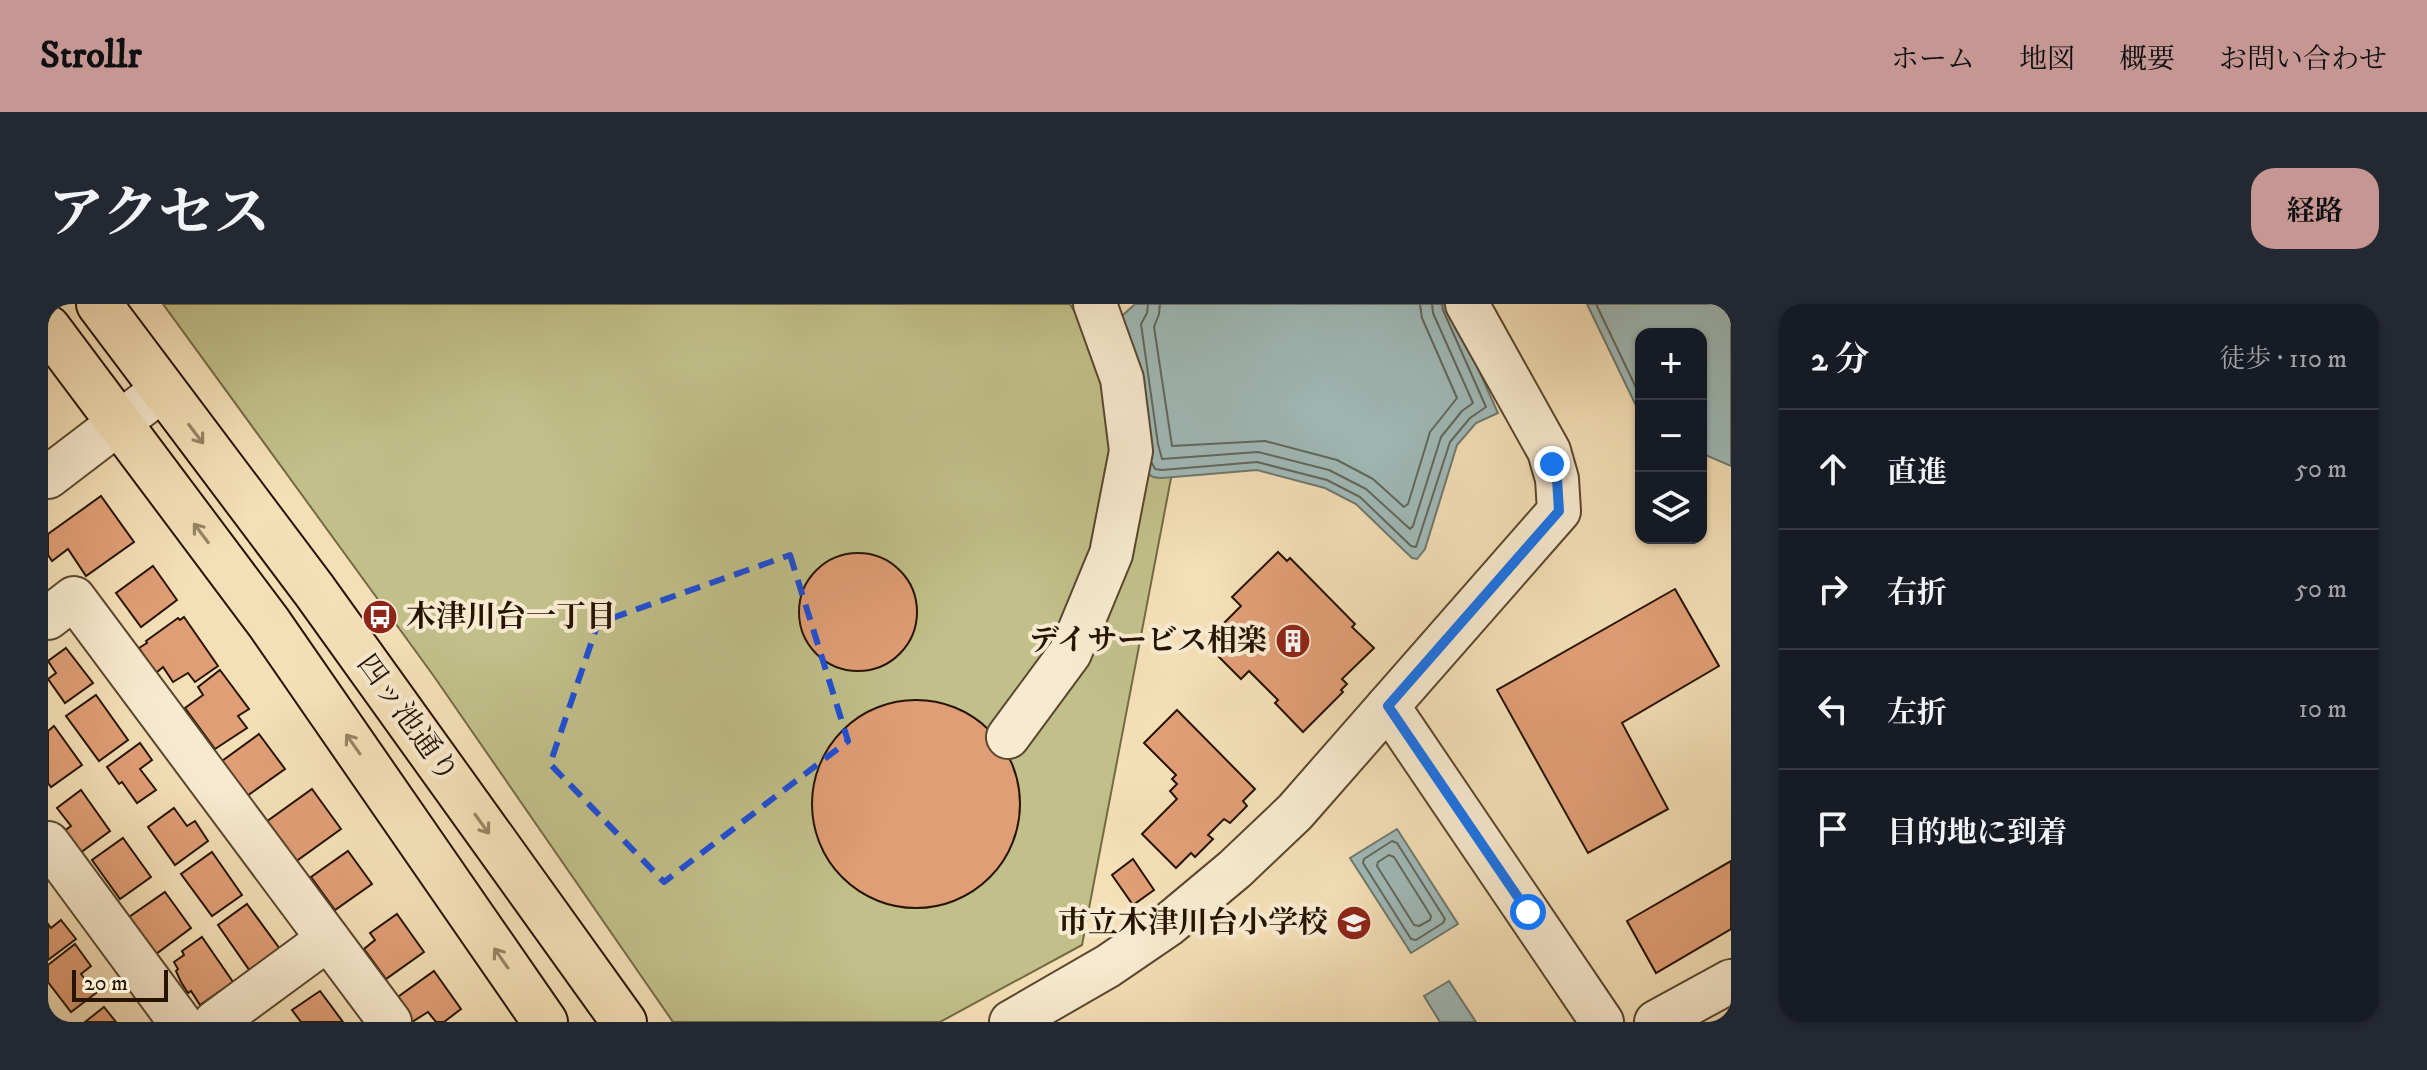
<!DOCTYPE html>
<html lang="ja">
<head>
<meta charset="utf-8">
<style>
	body { margin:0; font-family:"IM FELL DW Pica","Noto Serif JP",serif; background:#242831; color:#f1f3f6 }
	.controls { position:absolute; right:24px; top:24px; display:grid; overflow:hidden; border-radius:16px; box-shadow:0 2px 6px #0004 }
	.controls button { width:72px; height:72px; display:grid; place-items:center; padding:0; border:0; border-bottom:2px solid #363941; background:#171b24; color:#f1f3f6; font:40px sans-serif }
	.scale { position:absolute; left:24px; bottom:20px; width:96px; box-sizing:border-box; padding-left:8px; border:4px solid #261400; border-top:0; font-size:22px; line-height:28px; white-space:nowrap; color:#261400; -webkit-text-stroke:6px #f8ead0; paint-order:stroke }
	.stop { position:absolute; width:24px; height:24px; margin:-18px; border:6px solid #1a73e8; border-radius:50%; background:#fff }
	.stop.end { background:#1a73e8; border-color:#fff; box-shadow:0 2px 8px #0008 }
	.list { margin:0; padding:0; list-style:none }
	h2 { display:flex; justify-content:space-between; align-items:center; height:104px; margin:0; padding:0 32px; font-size:34px }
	h2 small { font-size:26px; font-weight:400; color:#9ea1a6 }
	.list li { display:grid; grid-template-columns:52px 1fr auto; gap:24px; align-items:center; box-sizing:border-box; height:120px; padding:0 32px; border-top:2px solid #363941 }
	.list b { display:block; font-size:30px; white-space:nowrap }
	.list em { font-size:26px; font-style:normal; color:#9ea1a6 }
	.icon { flex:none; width:44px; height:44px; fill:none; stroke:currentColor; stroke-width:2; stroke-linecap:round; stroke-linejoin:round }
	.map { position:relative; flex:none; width:1683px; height:718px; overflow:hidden; border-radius:24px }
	header { display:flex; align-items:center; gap:48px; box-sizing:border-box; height:112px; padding:0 40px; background:#c59692; color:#111 }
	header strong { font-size:38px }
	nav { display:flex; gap:44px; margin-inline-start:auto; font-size:28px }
	.intro { display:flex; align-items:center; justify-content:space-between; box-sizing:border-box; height:192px; padding:0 48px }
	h1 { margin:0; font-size:56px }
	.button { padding:20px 36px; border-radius:24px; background:#c59692; color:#111; font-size:28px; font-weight:700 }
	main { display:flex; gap:48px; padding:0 48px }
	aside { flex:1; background:#171b24; border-radius:24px; box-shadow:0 2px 6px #0004 }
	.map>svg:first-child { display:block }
</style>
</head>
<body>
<header>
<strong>Strollr</strong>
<nav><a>ホーム</a><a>地図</a><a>概要</a><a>お問い合わせ</a></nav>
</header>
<div class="intro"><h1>アクセス</h1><a class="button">経路</a></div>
<main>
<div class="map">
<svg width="1683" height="718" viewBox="0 0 1683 718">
	<rect width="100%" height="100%" fill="#f4dfb6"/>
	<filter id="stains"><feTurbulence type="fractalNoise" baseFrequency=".0025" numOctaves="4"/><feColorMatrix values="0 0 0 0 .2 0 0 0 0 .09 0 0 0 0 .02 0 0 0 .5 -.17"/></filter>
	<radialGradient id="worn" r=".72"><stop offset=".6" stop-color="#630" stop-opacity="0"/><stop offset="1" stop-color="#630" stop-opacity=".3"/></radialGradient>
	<polygon fill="#c1c08a" stroke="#746a45" stroke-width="2" points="115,0 1022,0 1124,169 1034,641 892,718 625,718 385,371"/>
	<g fill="#9fbab8" stroke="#6f786e" stroke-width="2">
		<path d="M1087,0H1401L1450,109L1428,119L1409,141L1377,245L1369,255L1364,254L1308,200L1277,184L1209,166L1114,174C1110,174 1105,174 1102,171C1090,161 1077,35 1074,12Z"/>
		<polygon points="1539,0 1683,0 1683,162 1653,149 1653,30 1593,30 1593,112"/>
		<polygon points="1349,525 1410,620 1363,649 1302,554"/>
		<polygon points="1401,677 1428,718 1392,718 1376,692"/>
	</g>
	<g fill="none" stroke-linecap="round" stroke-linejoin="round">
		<g stroke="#62675c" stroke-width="2">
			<polyline points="1100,0 1099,9 1093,20 1110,140 1114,155 1210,148 1281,166 1318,185 1362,225 1365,222 1393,133 1414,107 1425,99 1385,9 1384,0"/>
			<polyline points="1112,0 1111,10 1106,23 1124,142 1217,137 1289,156 1325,175 1356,203 1360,200 1382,128 1409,94 1374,14 1372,0"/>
			<polyline points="1548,0 1593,94"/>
			<polyline points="1104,159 1107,165 1114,166 1209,158 1279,176 1312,193 1363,242 1368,243 1402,138 1422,114 1438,103 1395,6 1394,0"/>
			<polygon points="1344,537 1349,539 1397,615 1395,619 1368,636 1363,635 1315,559 1316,555"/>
			<polygon points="1341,551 1346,553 1383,612 1382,616 1371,622 1366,621 1329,562 1330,558"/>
		</g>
	</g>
	<g fill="#e09e76" stroke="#261400" stroke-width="2">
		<polygon points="53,192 86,238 38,272 20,245 4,257 0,251 0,230"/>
		<polygon points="1230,248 1239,257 1242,254 1307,320 1304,323 1326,344 1294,375 1299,380 1293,386 1295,388 1255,428 1227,399 1230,396 1201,367 1193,375 1171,353 1180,345 1165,330 1193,302 1184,293"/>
		<circle cx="810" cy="308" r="59"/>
		<polygon points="105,262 129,296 93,323 68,289"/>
		<polygon points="1627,285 1671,362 1574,419 1620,505 1540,549 1449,386"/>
		<polygon points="136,313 170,362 147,378 140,369 125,378 115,363 108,369 91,344 99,339 98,337 130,314 132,316"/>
		<polygon points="18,344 45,379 17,399 0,375 8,369 0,357"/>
		<polygon points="172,366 201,405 190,412 199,424 167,445 137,404 155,391 150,383"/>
		<polygon points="48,391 80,436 51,457 18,412"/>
		<circle cx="868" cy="500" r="104"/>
		<polygon points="1129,406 1207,485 1195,497 1199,502 1182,519 1176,515 1160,531 1165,535 1147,553 1143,549 1128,564 1094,530 1129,495 1122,487 1129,480 1124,475 1128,471 1096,439"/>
		<polygon points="6,422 34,461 3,483 0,479 0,427"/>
		<polygon points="211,430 237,465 199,492 174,457"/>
		<polygon points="92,439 104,456 92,465 108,486 89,499 74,478 71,480 59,463"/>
		<polygon points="264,485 293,525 247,558 218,518"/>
		<polygon points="33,486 62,527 32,549 16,527 23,522 9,504"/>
		<polygon points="126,504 139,522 147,517 160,537 127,561 100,523"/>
		<polygon points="75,534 103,573 72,595 44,556"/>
		<polygon points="300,547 324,580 287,606 263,573"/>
		<polygon points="164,548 194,591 164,612 133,570"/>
		<polygon points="1085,555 1106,586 1085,601 1064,571"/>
		<polygon points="1683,557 1683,625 1608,669 1579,617"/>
		<polygon points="117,588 143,624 108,650 81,613"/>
		<polygon points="199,600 232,645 202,667 170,621"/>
		<polygon points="349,610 376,648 338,675 316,645 327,636 322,629"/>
		<polygon points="13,616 28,635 0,656 0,620 3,624"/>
		<polygon points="154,633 185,678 152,701 143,687 140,689 133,678 128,667 130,665 126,658 136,651 134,647"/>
		<polygon points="27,640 43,662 33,670 48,689 23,708 0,678 0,661"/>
		<polygon points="386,667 413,705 396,718 388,718 380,708 364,718 347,695"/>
		<polygon points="272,687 295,718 253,718 244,706"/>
		<polygon points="56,703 68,718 37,718"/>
	</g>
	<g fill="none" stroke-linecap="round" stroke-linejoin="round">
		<defs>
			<g id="minor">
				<polyline points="0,173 114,86"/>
				<polyline points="0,314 26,294 342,718"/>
				<polyline points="1340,402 1554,718"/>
				<polyline points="960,433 1022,349 1063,250 1083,147 1074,75 1047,0"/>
				<polyline points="0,539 132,718"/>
				<polyline points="167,718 280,635"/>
				<polyline points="963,718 1060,662 1120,621 1187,565 1247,508 1511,207 1509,175 1501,147 1419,0"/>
				<polyline points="1608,718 1683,677"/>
			</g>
			<g id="major">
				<polyline points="51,0 266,286 576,718"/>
				<polyline points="0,24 221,319 497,718"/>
			</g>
		</defs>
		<use href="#minor" stroke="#5a472e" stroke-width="46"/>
		<use href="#major" stroke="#261400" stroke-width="48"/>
		<use href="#minor" stroke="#f8ead0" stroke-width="42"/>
		<use href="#major" stroke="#f4dfb6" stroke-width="44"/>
	</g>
	<defs><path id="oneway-shaft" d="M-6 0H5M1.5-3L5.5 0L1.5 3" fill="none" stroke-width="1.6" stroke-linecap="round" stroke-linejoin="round" transform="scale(2)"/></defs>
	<g stroke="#978464">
		<use href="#oneway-shaft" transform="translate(148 130) rotate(53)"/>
		<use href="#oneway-shaft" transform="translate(153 229) rotate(-127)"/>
		<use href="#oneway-shaft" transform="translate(305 440) rotate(-125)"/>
		<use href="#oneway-shaft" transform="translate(434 520) rotate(54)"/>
		<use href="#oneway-shaft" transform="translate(453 654) rotate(-125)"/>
	</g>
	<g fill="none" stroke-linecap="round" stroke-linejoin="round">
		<polyline stroke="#1a73e8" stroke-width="10" points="1480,608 1340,402 1511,207 1509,175 1504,160"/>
	</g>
	<path fill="none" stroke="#1d4ed8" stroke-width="6" stroke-dasharray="16 10" stroke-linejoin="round" d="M742,251L800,437L616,578L502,460L550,319Z"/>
	<defs>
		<symbol id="bus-disc" viewBox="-11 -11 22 22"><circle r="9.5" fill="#8f2418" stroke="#f8ead0"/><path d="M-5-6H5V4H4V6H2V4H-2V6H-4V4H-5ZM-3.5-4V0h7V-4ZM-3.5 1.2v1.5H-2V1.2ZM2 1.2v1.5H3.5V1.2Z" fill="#fff"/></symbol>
		<symbol id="building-disc" viewBox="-11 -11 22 22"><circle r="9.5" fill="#8f2418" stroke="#f8ead0"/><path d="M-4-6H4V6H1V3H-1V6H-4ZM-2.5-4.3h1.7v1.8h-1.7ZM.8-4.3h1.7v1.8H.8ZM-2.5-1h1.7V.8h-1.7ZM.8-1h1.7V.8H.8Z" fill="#fff"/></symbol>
		<symbol id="school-disc" viewBox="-11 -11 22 22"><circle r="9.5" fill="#8f2418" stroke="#f8ead0"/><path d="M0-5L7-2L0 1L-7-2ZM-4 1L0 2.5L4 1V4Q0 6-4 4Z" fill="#fff"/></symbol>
	</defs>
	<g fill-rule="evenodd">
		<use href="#bus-disc" x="312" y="293" width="40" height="40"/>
		<use href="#building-disc" x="1225" y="317" width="40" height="40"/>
		<use href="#school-disc" x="1286" y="599" width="40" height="40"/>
	</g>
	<g text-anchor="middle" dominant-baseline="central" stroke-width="8" stroke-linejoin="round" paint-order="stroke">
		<g font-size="30" font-weight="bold" fill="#261400" stroke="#f8ead0" text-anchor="end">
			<text x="358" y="313" text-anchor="start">木津川台一丁目</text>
			<text x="1219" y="337">デイサービス相楽</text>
			<text x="1280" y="619">市立木津川台小学校</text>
		</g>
		<g font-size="30" fill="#261400" stroke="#f8ead0">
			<text transform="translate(359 415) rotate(54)">四ッ池通り</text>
		</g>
	</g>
	<rect width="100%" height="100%" filter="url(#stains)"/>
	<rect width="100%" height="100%" fill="url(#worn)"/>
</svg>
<div class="controls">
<button>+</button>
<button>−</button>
<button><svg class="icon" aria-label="layers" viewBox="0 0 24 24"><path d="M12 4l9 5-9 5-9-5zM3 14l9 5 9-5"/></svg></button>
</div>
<div class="scale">20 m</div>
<div class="stop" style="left:1480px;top:608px"></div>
<div class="stop end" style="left:1504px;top:160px"></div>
</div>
<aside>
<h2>2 分<small>徒歩 · 110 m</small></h2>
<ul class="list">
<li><svg class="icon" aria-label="ahead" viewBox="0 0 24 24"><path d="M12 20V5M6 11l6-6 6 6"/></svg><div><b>直進</b></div><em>50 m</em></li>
<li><svg class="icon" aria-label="right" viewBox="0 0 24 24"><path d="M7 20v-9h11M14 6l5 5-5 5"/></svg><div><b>右折</b></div><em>50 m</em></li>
<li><svg class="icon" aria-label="left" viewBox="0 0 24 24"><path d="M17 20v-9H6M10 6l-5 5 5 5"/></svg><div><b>左折</b></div><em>10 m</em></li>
<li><svg class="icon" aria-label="arrive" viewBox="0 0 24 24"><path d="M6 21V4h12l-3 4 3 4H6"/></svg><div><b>目的地に到着</b></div></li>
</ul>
</aside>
</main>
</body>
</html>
